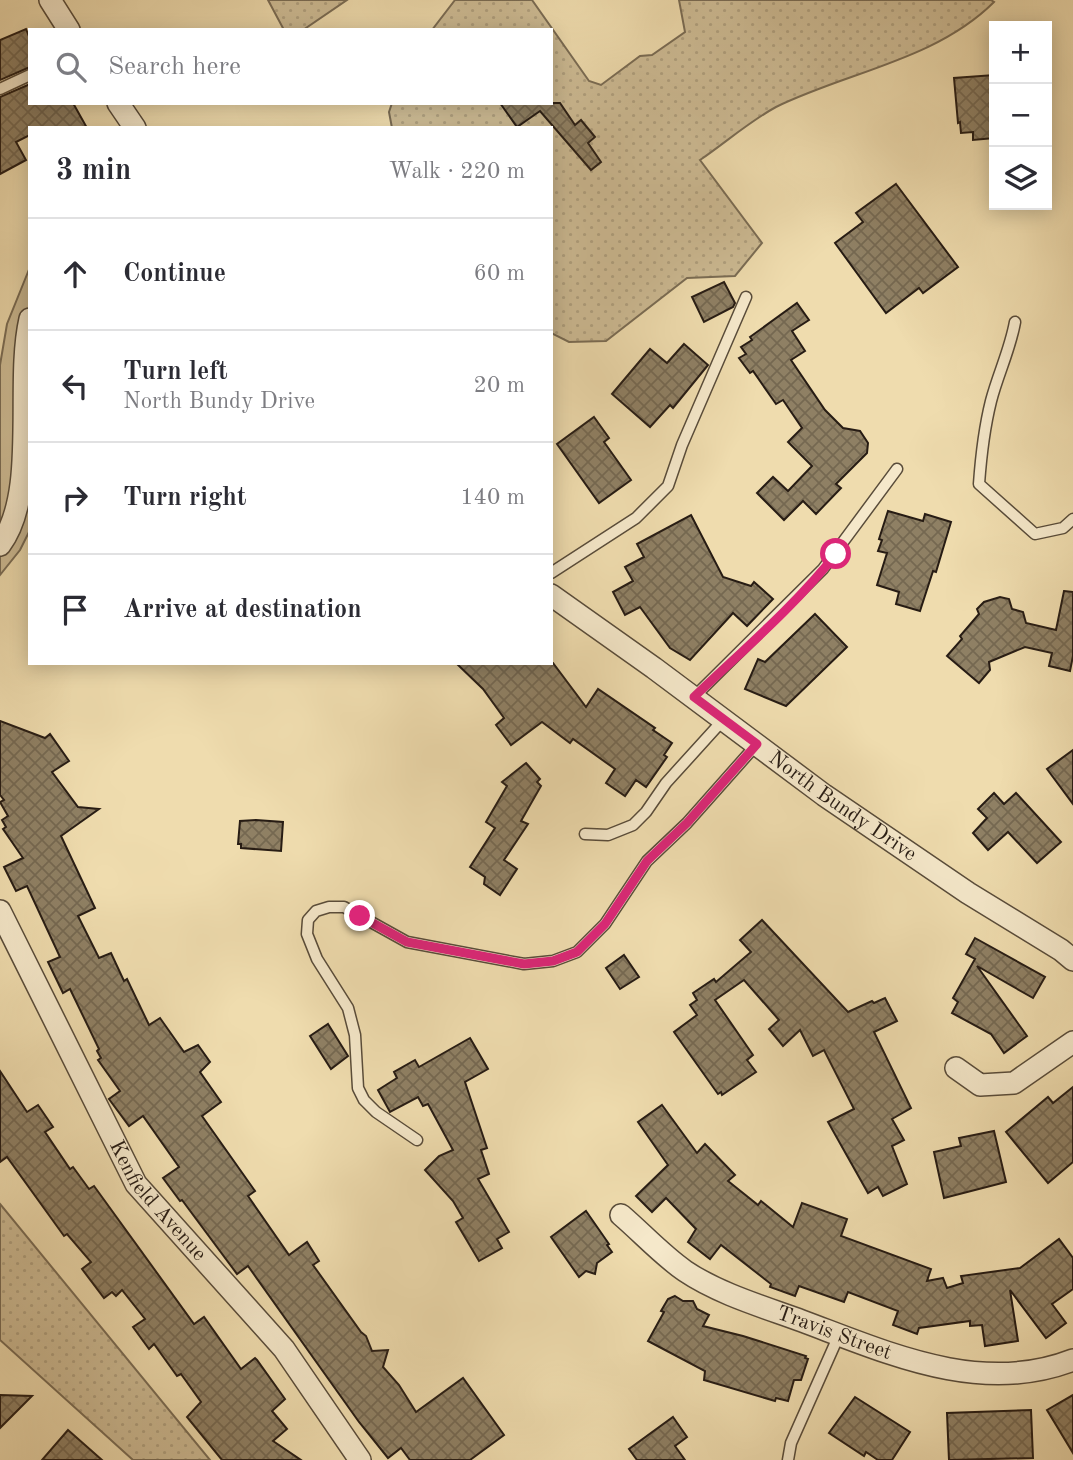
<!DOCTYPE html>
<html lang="en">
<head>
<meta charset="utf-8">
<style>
	body { margin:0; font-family:"Old Standard TT",serif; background:#f2f2f3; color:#2b2b33 }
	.controls { position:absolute; right:21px; top:21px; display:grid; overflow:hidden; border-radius:0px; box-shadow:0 4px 18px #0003 }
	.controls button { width:63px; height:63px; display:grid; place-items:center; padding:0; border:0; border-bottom:2px solid #e1e1e2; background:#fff; color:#2b2b33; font:35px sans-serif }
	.stop { position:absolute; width:21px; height:21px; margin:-16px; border:5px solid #db2777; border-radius:50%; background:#fff }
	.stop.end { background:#db2777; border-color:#fff; box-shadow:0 2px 7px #0008 }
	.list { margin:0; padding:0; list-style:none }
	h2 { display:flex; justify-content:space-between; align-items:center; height:91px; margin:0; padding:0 28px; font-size:30px }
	h2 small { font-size:23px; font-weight:400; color:#7c7c81 }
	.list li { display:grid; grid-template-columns:46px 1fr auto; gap:21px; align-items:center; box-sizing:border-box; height:112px; padding:0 28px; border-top:2px solid #e1e1e2 }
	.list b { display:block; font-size:26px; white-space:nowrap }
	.list p { margin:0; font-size:23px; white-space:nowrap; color:#7c7c81 }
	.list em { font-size:23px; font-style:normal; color:#7c7c81 }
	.icon { flex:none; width:38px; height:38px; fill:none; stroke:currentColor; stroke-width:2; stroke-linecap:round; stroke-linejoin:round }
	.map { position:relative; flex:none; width:1073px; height:1460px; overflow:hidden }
	.search { position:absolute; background:#fff; box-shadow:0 4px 18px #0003; left:28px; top:28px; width:525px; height:77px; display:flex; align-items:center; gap:18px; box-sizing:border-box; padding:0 24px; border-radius:0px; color:#7c7c81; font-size:26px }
	.panel { position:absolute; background:#fff; box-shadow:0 4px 18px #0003; left:28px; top:126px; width:525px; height:539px; border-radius:0px }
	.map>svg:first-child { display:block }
</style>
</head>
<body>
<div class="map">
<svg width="1073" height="1460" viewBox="0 0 1073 1460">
	<defs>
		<pattern id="grass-dots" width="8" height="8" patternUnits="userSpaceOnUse" patternTransform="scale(1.75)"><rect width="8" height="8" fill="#cdbb94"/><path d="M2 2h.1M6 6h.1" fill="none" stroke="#b0a07f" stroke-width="1.8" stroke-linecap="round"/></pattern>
		<pattern id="building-cross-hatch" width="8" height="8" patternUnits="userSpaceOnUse" patternTransform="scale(1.75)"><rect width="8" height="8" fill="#8f8064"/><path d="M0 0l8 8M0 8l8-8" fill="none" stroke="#756851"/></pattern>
	</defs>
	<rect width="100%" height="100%" fill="#efdcae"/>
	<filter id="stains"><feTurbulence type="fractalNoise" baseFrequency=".00286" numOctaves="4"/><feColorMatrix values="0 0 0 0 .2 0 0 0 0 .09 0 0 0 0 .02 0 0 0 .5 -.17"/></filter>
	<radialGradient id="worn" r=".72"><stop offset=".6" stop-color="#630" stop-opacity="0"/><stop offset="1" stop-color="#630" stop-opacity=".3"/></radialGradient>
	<g fill="url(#grass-dots)" stroke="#7a6c54" stroke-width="2">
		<polygon points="268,0 347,0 303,30 284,30"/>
		<path d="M455,0H532L589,81L601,85L640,56L652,55L685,32L679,0H991L994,2C936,60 847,72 776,107C750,121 725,143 700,160L762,243L735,276L687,278L606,341L569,342L551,333V128H392L389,112L392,103H551V30H432Z"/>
		<polygon points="0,1204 210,1460 133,1460 0,1340"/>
	</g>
	<polygon fill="#cdbb94" stroke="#7a6c54" stroke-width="2" points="30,267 30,530 20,550 0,575 0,365 7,324"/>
	<g fill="url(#building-cross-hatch)" stroke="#271c14" stroke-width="2">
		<polygon points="26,29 30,39 30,67 0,80 0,40"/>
		<polygon points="994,75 994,138 973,140 973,132 961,133 960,122 958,123 954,78"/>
		<polygon points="30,84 30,103 73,103 87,128 30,128 30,135 16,142 26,160 0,174 0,97"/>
		<polygon points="500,103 560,103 575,125 581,120 595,137 588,143 601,162 591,170 540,111 517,127"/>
		<polygon points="896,184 958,267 923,293 919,288 886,313 835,243 863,222 856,213"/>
		<polygon points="724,282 735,303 733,307 704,322 692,297"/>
		<polygon points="797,303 809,320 792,331 805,351 791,360 825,410 843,428 860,431 868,443 867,453 836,484 841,488 816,514 803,501 784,520 757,493 773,477 788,491 812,466 788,442 802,428 783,400 776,404 753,371 750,373 739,358 746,354 741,347 752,340 750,337"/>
		<polygon points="684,344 708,365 673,408 670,405 650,427 612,394 650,349 667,363"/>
		<polygon points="594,417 609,438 604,442 631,480 599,503 557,444"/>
		<polygon points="888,511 923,521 925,514 951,522 936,572 933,571 920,611 896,604 899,592 877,585 887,553 878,551 882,540 879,539"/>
		<polygon points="691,515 723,577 751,586 754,582 773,599 747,626 733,613 690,660 670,648 640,607 625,615 613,592 633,581 625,567 644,557 637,544"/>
		<polygon points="1064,591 1073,592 1073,656 1070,671 1049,666 1052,653 1025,647 989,662 990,670 979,683 947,656 962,639 960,636 979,614 977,609 984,602 1000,597 1009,599 1012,609 1023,612 1026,623 1056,630"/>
		<polygon points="815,614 847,647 786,706 745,689 758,659 765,662"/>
		<polygon points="456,663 553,663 586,707 598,689 655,728 653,730 672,743 664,755 667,757 646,787 636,780 625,796 606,783 615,769 573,739 570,743 542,722 511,745 496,725 504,718 483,689"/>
		<polygon points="0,721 45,738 50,734 69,761 52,772 78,807 99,809 61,836 95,908 78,916 99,958 111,953 124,981 127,979 149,1025 160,1018 184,1052 198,1045 210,1062 200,1072 221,1102 202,1116 255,1191 248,1196 289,1255 307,1242 319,1261 313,1265 361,1332 366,1336 372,1351 388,1350 383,1367 399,1385 416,1412 463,1378 504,1435 470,1460 410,1460 401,1448 388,1458 359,1422 248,1266 237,1274 182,1200 180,1201 163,1178 179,1167 143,1116 129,1126 109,1099 120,1091 98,1060 101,1058 97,1051 99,1049 70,989 63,993 48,962 60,957 27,886 16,891 4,867 23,858 3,829 6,827 2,820 8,816 0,802 4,800 0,795"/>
		<polygon points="1073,750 1073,804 1047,769"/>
		<polygon points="526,763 540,779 537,782 541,786 521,821 528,824 504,860 517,869 500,895 484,884 485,877 470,867 495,828 486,822 507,786 502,782"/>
		<polygon points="994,793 1004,804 1016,793 1061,842 1037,863 1008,832 988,850 973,833 987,818 978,809"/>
		<polygon points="256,820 283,822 281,851 241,848 241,844 238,844 240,821"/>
		<polygon points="762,920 848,1012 872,1001 874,1003 885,998 897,1021 874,1032 911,1108 892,1119 904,1140 892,1146 907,1184 883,1196 878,1187 868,1193 828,1122 854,1109 824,1050 813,1056 800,1030 783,1046 769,1029 779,1020 744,980 715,1000 753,1055 747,1060 756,1072 722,1095 721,1092 718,1094 674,1032 697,1015 690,1005 697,1000 693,993 714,979 716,982 751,952 740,940"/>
		<polygon points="975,938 1045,977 1033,998 977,966 1027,1036 1004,1053 991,1034 952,1013 958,1002 953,998 975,959 966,954"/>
		<polygon points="624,955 639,977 620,989 606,968"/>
		<polygon points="328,1024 348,1056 331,1069 310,1036"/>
		<polygon points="470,1038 488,1069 465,1082 487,1148 481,1150 489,1174 478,1179 509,1232 497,1239 502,1248 479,1261 456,1222 463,1218 453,1201 425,1170 439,1156 453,1150 428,1104 423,1106 418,1097 390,1112 378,1090 397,1078 394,1072 415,1060 419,1067"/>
		<polygon points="0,1071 27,1112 38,1105 53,1127 45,1132 70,1169 73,1167 89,1189 94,1186 194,1324 204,1317 241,1369 255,1358 257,1360 285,1399 272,1411 287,1429 273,1441 301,1460 222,1460 187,1417 201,1402 181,1374 177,1376 154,1344 149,1349 133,1327 145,1319 122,1290 116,1296 112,1292 104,1298 82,1269 91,1262 67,1234 64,1236 7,1157 0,1162"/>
		<polygon points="1073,1087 1073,1162 1048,1183 1006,1132 1048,1097 1053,1103"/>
		<polygon points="662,1105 697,1153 705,1144 735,1175 728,1181 758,1205 761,1201 793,1227 802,1203 847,1219 841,1236 931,1269 927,1281 943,1278 947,1288 963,1283 961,1276 1020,1268 1059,1239 1073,1258 1073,1289 1052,1304 1066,1323 1046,1338 1010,1290 1018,1341 985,1346 982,1325 970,1326 970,1321 919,1328 917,1334 893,1325 898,1311 848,1292 844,1302 799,1286 795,1296 770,1287 771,1284 721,1245 710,1259 688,1242 696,1229 666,1198 652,1212 636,1196 668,1165 638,1122"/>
		<polygon points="994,1131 1006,1182 944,1198 934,1152 961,1146 959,1138"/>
		<polygon points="586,1211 609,1244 607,1245 612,1252 597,1263 595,1274 586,1271 579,1277 551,1237"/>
		<polygon points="675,1296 683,1301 693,1301 697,1309 709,1315 703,1326 743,1336 806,1356 805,1358 808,1359 801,1380 794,1380 788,1401 776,1398 775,1401 704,1380 705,1371 648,1341 664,1312 661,1311 668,1299"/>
		<polygon points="0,1395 32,1396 0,1428"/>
		<polygon points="1073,1395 1073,1453 1047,1410"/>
		<polygon points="855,1397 910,1432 892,1460 878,1460 866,1452 864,1456 829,1433"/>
		<polygon points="1031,1410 1033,1458 949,1460 947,1413"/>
		<polygon points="673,1417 687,1437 675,1446 685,1460 637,1460 629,1449"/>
		<polygon points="68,1430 102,1460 42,1460"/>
	</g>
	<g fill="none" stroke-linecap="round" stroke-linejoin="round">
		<defs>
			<g id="service">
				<polyline points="0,89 30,75"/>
				<path d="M1015,322C1010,350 998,374 991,401C984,429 981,456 979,484L1035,534L1063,528L1073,519"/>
				<polyline points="551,573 636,518 668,486 682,445 746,297"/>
				<polyline points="694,697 823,569 897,469"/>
				<polyline points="585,834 608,835 633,825 646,812 666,783 724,719"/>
				<polyline points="417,1140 376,1112 364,1100 358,1088 355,1035 348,1008 317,959 307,934 308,920 316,911 329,907 344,907 407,942 524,964 553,961 577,952 605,924 647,861 687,823 757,744"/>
				<polyline points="788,1460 791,1443 839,1335"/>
			</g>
			<g id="minor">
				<polyline points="50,0 69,30"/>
				<polyline points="118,103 135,128"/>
				<path d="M0,545C39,493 15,385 30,319"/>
				<path id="s1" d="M551,595L654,668L824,795L968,893L1061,950L1073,960"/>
				<path id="s2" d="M0,911L136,1184L284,1349L360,1460"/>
				<polyline points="956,1068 980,1085 1014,1083 1073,1042"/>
				<path id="s3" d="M621,1215C642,1233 662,1255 685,1271C719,1294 764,1307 802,1321C888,1353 981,1396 1073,1360"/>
			</g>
		</defs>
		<use href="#service" stroke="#594c3a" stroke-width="13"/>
		<use href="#minor" stroke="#594c3a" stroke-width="24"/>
		<use href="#service" stroke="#f5e8ca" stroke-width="10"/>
		<use href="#minor" stroke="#f5e8ca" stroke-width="21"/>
	</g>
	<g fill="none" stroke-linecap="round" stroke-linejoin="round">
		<path stroke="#db2777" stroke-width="9" d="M360,916L407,942L524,964L553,961L577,952L605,924L647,861L687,823L757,744L694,697C742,651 795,606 836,554"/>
	</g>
	<g text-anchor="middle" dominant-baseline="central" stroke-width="7" stroke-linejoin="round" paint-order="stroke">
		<g font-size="21" fill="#271c14" stroke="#f5e8ca">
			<text stroke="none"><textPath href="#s1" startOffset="360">North Bundy Drive</textPath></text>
			<text stroke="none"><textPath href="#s2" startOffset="331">Kenfield Avenue</textPath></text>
			<text stroke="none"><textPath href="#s3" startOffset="247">Travis Street</textPath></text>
		</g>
	</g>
	<rect width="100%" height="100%" filter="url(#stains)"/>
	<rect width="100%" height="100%" fill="url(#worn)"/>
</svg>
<div class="controls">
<button>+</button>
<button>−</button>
<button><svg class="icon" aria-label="layers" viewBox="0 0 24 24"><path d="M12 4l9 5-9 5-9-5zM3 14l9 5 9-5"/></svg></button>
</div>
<div class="stop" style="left:836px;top:554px"></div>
<div class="stop end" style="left:360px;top:916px"></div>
<div class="search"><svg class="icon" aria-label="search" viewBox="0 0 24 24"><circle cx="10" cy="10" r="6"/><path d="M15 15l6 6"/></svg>Search here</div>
<section class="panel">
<h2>3 min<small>Walk · 220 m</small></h2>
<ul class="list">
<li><svg class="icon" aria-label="ahead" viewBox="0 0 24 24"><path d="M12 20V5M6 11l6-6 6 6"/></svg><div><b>Continue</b></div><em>60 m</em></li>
<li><svg class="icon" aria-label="left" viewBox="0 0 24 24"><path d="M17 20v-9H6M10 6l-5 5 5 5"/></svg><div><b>Turn left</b><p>North Bundy Drive</p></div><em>20 m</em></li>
<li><svg class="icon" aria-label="right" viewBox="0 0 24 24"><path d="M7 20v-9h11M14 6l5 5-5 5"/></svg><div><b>Turn right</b></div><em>140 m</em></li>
<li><svg class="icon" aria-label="arrive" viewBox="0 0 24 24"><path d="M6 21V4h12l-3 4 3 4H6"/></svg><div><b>Arrive at destination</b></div></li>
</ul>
</section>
</div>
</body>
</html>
